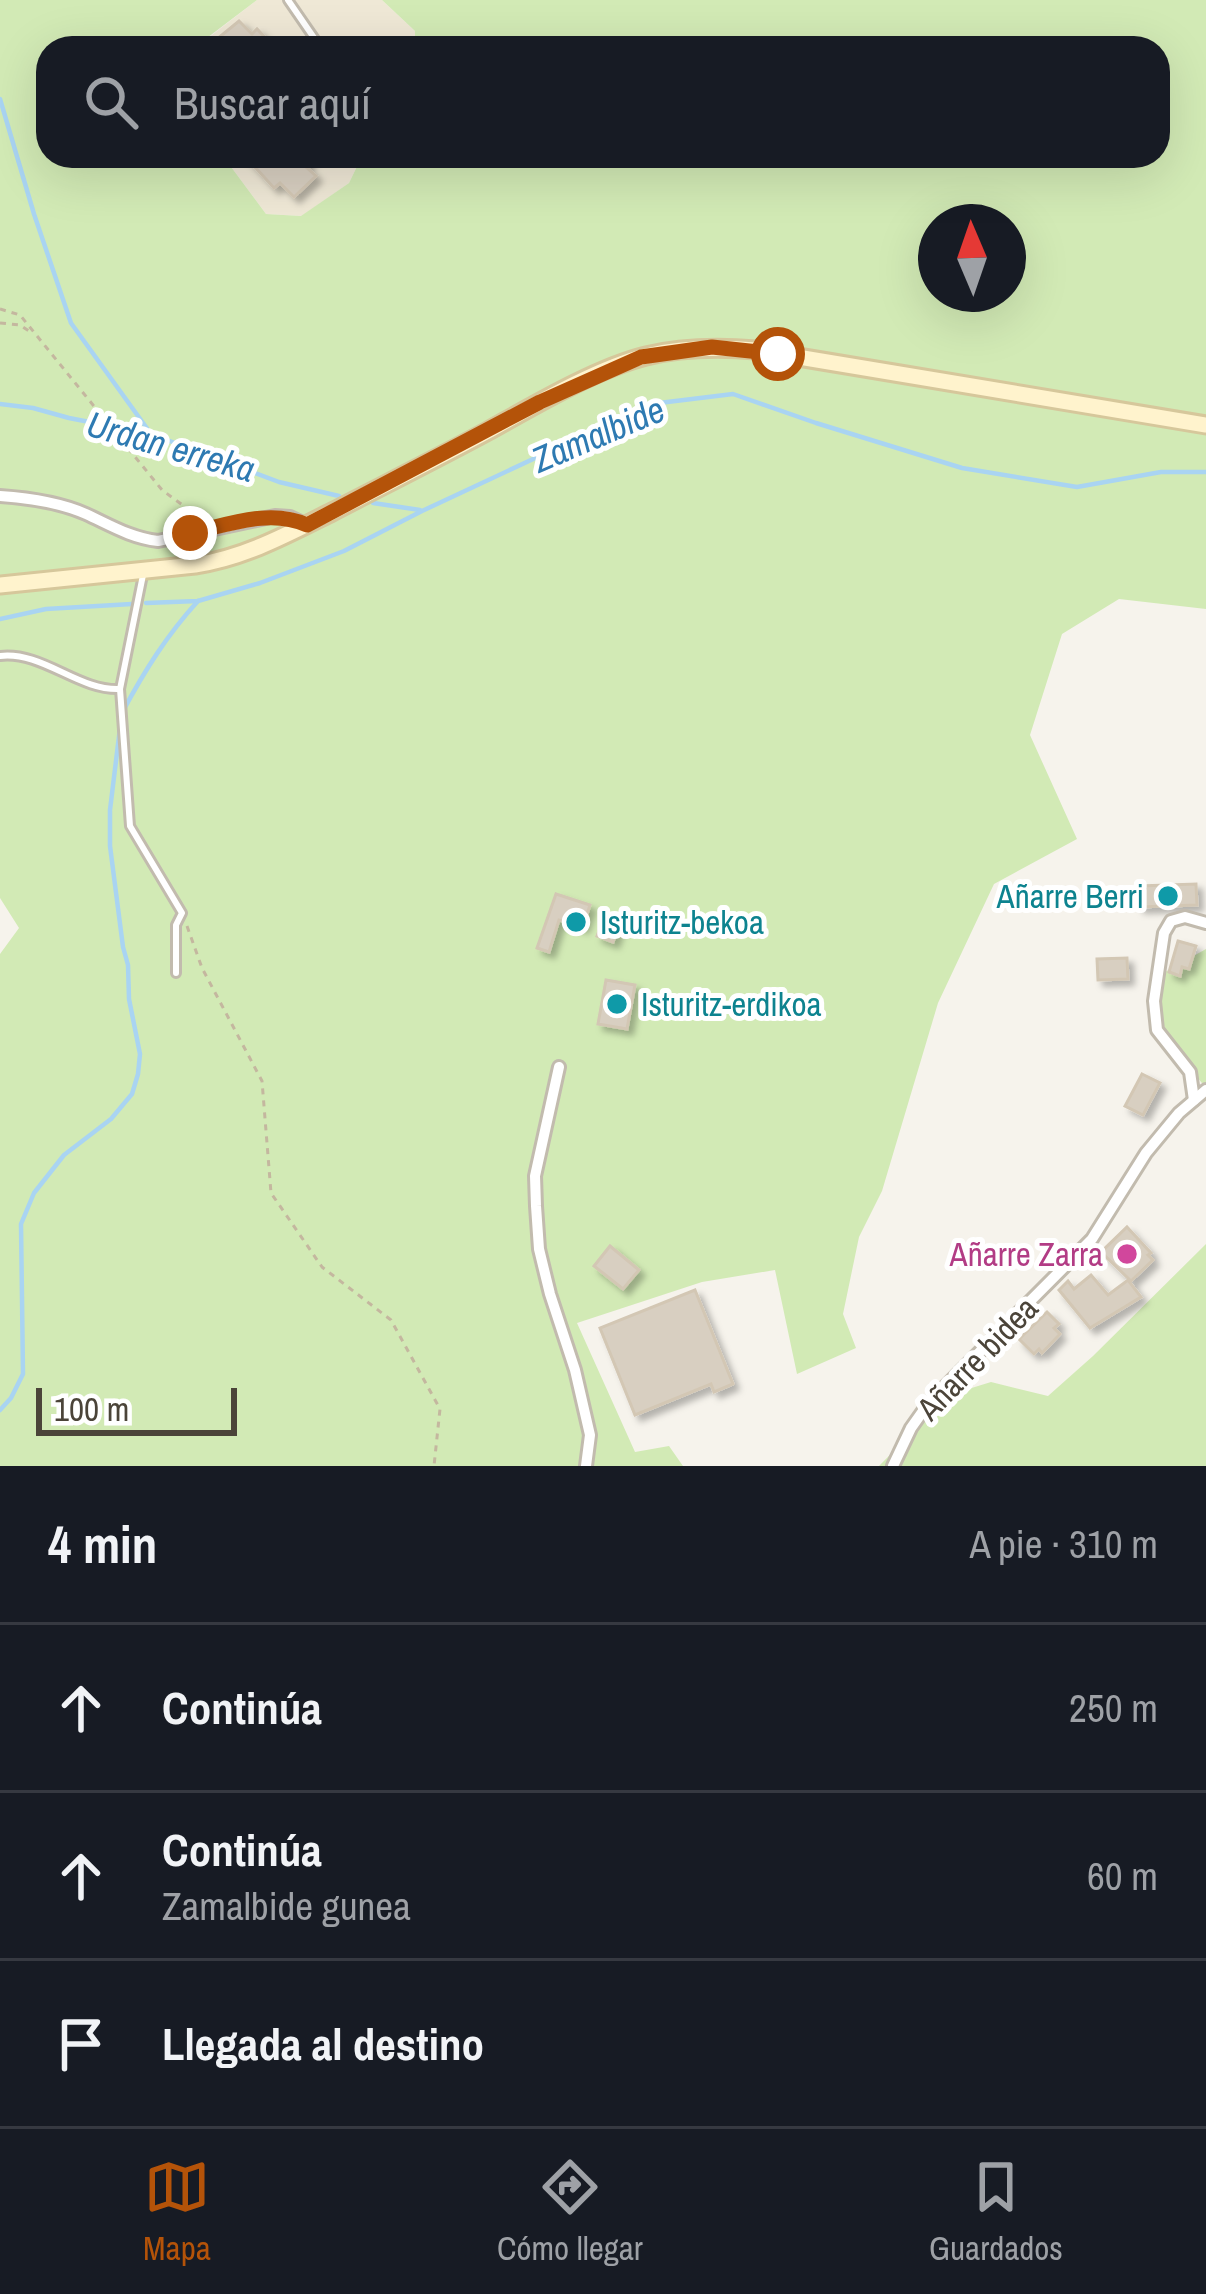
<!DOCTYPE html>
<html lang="es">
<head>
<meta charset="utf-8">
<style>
	body { margin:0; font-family:"Archivo Narrow",sans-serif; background:#242831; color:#f1f3f6 }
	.compass { position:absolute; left:918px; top:204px; width:108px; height:108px; border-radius:50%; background:#171b24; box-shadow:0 12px 48px #0002; rotate:358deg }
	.scale { position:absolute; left:36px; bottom:30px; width:201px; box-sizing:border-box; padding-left:12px; border:6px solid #4b4439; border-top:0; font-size:33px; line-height:42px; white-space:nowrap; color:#4b4439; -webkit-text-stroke:9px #fff; paint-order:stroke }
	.stop { position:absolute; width:36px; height:36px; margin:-27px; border:9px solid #b45309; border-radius:50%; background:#fff }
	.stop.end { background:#b45309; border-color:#fff; box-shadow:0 3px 12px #0008 }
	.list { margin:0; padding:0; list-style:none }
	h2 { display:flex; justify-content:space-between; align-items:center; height:156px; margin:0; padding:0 48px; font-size:51px }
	h2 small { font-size:39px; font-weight:400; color:#9ea1a6 }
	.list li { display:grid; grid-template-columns:78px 1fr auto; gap:36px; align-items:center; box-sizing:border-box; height:168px; padding:0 48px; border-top:3px solid #363941 }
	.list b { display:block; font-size:45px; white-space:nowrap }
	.list p { margin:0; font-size:39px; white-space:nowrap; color:#9ea1a6 }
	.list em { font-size:39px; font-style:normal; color:#9ea1a6 }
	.icon { flex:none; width:66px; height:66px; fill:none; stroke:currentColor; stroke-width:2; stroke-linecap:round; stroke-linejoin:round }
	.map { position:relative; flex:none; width:1206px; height:1466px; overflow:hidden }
	.search { position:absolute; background:#171b24; box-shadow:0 12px 48px #0002; left:36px; right:36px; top:36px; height:132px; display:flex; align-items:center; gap:30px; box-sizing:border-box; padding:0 42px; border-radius:36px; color:#9ea1a6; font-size:45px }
	.sheet { height:660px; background:#171b24 }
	nav { display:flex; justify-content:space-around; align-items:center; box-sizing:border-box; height:168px; border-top:3px solid #363941; background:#171b24; font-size:33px; color:#9ea1a6 }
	nav a { display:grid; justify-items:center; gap:6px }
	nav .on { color:#b45309 }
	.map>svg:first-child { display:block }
</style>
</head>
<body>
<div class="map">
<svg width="1206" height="1466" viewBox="0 0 1206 1466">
	<defs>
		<filter id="shadow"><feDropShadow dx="5.5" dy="5.5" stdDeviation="3" flood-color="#0004"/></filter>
	</defs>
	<rect width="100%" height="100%" fill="#f6f3ec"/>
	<g fill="#efe8d6">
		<polygon points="257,0 382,0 415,31 415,48 199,48 199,45"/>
		<polygon points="223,156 362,156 349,183 302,216 266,214"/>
	</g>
	<g fill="#d2eab5" fill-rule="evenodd">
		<path d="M0,0H257L199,44V48H48V156H223L266,214L301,216L349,183L362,156H1158V48H415V31L382,0H1206V609L1119,599L1062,634L1030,735L1077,839L994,884L938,1003L882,1191L859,1237L843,1314L856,1348L797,1374L775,1270L702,1282L577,1323L635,1452L669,1446L683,1466H0V954L19,928L0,898ZM936,222H1008V294H936Z"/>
		<polygon points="1206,949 1206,1088 1160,1032 1156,977"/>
		<polygon points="1206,1244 1206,1466 879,1466 949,1395 991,1382 1048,1396 1093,1356"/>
	</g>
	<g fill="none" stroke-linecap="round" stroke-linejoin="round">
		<g stroke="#a9d4f2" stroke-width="4.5">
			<polyline points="0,99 34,214 71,323 151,434"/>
			<polyline points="0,404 33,408 69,418 151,434 279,482 339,496"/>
			<polyline points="373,503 420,510"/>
			<polyline points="146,603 198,601 260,583 344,551 422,511 651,404 733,394 816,423 962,468 1077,487 1161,472 1206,472"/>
			<polyline points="0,619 46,609 132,604"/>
			<path d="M123,711C145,670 167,635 198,601"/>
			<polyline points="0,1410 11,1398 23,1374 21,1224 34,1193 64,1155 111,1119 132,1094 138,1074 140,1054 129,999 128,965 123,947 110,846 110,810 120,728"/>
		</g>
	</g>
	<g fill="#d8cfc1" stroke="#d3c7b4" stroke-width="3" filter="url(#shadow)">
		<polygon points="239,21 252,34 257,29 275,48 224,48 217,39"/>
		<polygon points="245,156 307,156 310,159 305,166 316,176 294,197 280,183 274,188"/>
		<polygon points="1196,884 1197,905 1139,907 1139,886"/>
		<polygon points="556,894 590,905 583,927 559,920 549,952 537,948"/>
		<polygon points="605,914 621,919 613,942 597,936"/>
		<polygon points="1178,941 1196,946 1189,969 1182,967 1180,976 1169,972"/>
		<polygon points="1127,958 1128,979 1098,980 1097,959"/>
		<polygon points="606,980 635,985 627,1029 598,1024"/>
		<polygon points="1142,1074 1160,1083 1143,1115 1125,1106"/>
		<polygon points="1127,1227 1151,1253 1148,1255 1153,1260 1131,1281 1101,1252"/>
		<polygon points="610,1246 639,1270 623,1289 594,1266"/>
		<polygon points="1091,1275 1108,1295 1128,1280 1141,1297 1090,1328 1059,1290 1068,1281 1074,1289"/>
		<polygon points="695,1290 733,1384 714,1392 711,1384 635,1415 600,1328"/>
		<polygon points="1047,1312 1059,1324 1054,1328 1060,1334 1042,1353 1039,1349 1034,1354 1019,1339"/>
	</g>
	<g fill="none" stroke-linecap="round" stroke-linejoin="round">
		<defs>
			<g id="service">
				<polyline points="288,0 321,48"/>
				<polyline points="325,48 374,43"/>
				<polyline points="143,575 120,689 130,826 182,913 176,925 176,973"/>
				<path d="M0,656C43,651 78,691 120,689"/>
			</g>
			<g id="minor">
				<path d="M0,496C29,498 59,502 86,514C110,525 131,538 158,541L275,516L290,517L307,525"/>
				<polyline points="559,1067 535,1176 536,1206 539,1249 550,1294 575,1370 590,1435 586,1466"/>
				<polyline points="1194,1100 1190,1072 1157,1030 1154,1001 1164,933 1171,921 1185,917 1206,923"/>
				<polyline points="893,1466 911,1428 928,1404 1092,1239 1146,1153 1179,1113 1206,1090"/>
			</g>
			<path id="secondary" d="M0,585L195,565C244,558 288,534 332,512C384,485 436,459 488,431C533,406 597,368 646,356C683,347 719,347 756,350L1206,425"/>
		</defs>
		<use href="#service" stroke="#c2bbae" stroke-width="12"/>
		<use href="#minor" stroke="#c2bbae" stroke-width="16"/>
		<use href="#secondary" stroke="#d6c79b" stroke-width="21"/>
		<g stroke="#c4b79f" stroke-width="3" stroke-dasharray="6 6" stroke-linecap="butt">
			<polyline points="0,309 20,315 162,490 199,517"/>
			<polyline points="0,323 20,325 32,333"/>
			<polyline points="187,926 202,968 262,1081 271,1193 322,1267 391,1320 440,1409 434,1466"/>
		</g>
		<use href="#service" stroke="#fff" stroke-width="6"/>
		<use href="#minor" stroke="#fff" stroke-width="10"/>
		<use href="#secondary" stroke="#fff3cd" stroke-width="15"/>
	</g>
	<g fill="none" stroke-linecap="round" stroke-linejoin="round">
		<path stroke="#b45309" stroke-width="15" d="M190,533C228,525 270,508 307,525L540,402L641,357L712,347L778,354"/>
	</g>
	<g fill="#0f9aa8" stroke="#fff" stroke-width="4.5">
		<circle cx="1168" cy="896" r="12"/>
		<circle cx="576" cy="922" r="12"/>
		<circle cx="617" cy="1004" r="12"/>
	</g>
	<circle fill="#d1479c" stroke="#fff" stroke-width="4.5" cx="1127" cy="1254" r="12"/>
	<g text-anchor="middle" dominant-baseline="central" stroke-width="10" stroke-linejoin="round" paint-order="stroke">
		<g font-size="33" fill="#0d838f" stroke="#fff" text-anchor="start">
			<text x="1144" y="896" text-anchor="end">Añarre Berri</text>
			<text x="600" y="922">Isturitz-bekoa</text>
			<text x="641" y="1004">Isturitz-erdikoa</text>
		</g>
		<g font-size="33" fill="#b23c85" stroke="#fff" text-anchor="end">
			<text x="1103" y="1254">Añarre Zarra</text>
		</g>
		<g font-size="33" fill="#4b4439" stroke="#fff">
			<text transform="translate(977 1358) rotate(-46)">Añarre bidea</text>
		</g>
		<g font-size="36" font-style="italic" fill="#2e7ab2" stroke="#fff">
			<text transform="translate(598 434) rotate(-23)">Zamalbide</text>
			<text transform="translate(171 446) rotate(16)">Urdan erreka</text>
		</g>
	</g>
</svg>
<svg class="compass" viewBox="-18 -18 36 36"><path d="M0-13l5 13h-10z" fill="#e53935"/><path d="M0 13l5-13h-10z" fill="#9ea1a6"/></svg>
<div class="scale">100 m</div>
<div class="stop" style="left:778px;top:354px"></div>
<div class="stop end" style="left:190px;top:533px"></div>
<div class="search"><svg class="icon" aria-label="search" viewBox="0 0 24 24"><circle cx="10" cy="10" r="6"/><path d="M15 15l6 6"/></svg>Buscar aquí</div>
</div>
<section class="sheet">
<h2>4 min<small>A pie · 310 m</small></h2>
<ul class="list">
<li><svg class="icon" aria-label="ahead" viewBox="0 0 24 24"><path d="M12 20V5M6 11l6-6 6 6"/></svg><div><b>Continúa</b></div><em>250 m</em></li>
<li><svg class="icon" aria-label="ahead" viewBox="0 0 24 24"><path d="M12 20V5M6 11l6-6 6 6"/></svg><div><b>Continúa</b><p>Zamalbide gunea</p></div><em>60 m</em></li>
<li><svg class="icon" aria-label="arrive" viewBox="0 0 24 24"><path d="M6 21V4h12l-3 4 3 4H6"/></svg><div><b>Llegada al destino</b></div></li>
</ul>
</section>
<nav>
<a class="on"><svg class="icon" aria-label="map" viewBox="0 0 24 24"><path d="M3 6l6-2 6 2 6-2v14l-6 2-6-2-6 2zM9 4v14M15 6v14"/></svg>Mapa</a>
<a><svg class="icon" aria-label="directions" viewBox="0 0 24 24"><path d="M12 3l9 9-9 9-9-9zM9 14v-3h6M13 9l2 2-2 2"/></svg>Cómo llegar</a>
<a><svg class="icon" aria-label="saved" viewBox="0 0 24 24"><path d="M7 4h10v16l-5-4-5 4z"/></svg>Guardados</a>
</nav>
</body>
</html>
